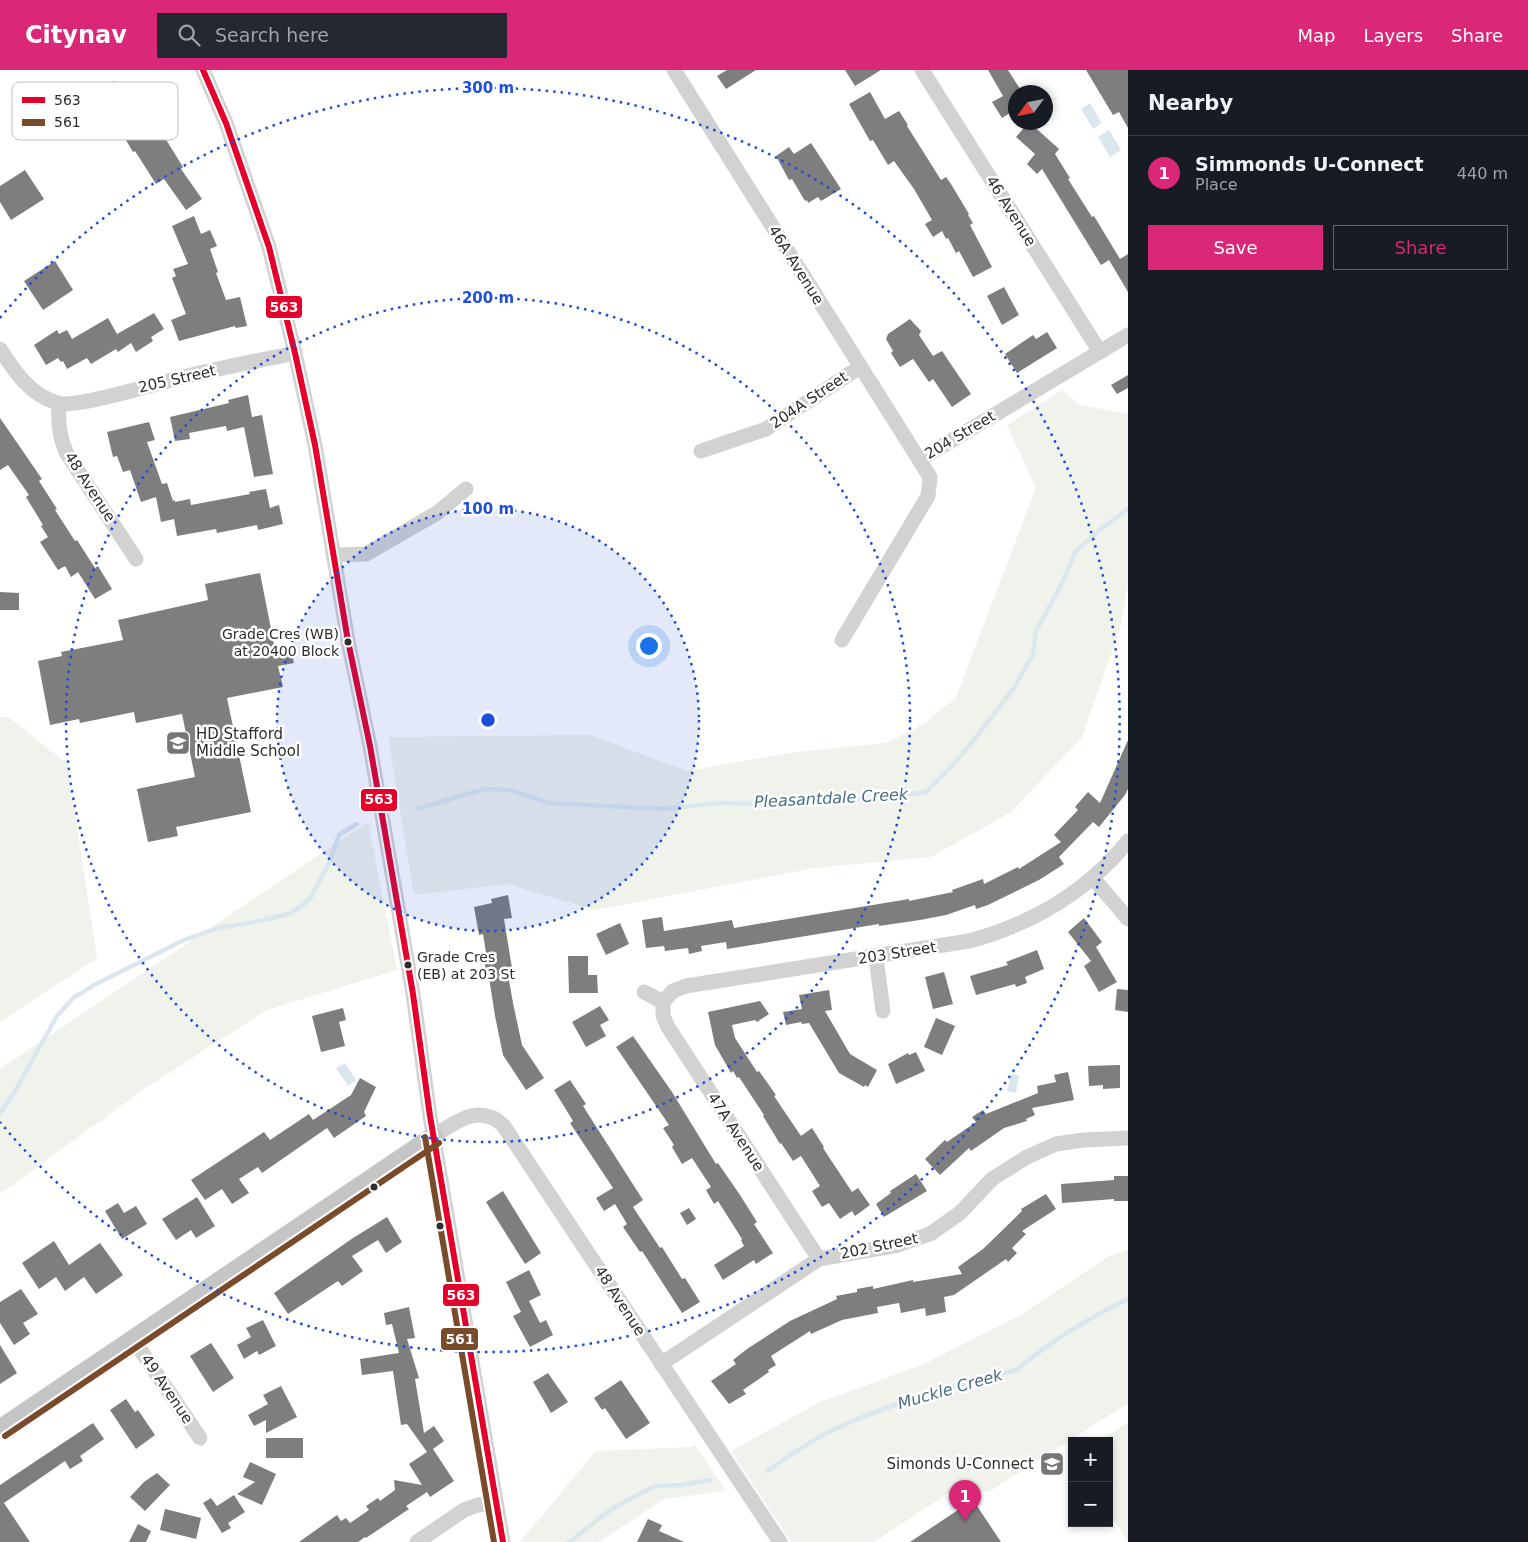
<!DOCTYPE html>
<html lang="en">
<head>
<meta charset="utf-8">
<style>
	body { margin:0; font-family:"DejaVu Sans",sans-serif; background:#242831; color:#f1f3f6 }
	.controls { position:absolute; right:15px; bottom:15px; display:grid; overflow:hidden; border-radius:0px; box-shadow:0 2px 8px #0003 }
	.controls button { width:45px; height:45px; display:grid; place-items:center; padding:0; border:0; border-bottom:1px solid #363941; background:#171b24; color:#f1f3f6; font:25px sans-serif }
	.compass { position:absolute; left:1008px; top:15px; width:45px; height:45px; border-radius:50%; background:#171b24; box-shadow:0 2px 8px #0003; rotate:237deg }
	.you { position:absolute; left:648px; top:575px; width:18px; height:18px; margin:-12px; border:4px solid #fff; border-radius:50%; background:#1a73e8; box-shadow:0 0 0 8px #1a73e833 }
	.badge { display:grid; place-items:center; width:32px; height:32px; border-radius:50%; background:#db2777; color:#fff; font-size:16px; font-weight:700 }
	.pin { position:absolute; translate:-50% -41px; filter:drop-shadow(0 1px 2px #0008) }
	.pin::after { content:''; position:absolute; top:26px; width:18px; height:15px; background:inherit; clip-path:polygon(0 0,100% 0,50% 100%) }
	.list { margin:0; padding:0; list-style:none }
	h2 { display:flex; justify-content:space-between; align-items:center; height:65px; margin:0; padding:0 20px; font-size:21px }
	h2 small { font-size:16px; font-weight:400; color:#9ea1a6 }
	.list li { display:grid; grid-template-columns:32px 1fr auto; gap:15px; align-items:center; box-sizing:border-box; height:75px; padding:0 20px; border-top:1px solid #363941 }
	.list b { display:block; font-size:19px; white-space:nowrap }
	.list p { margin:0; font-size:16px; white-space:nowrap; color:#9ea1a6 }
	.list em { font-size:16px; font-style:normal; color:#9ea1a6 }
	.actions { display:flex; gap:10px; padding:15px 20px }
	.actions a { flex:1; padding:11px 0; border:1px solid #db2777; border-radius:0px; text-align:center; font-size:18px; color:#db2777 }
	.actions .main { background:#db2777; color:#fff }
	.icon { flex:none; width:28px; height:28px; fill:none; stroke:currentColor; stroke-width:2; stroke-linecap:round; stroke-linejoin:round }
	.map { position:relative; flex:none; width:1128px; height:1472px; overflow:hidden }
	header { display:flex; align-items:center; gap:30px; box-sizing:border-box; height:70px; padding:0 25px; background:#db2777; color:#fff }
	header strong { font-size:24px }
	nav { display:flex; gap:28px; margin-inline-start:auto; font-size:18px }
	.search { width:350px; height:45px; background:#242831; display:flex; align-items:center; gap:12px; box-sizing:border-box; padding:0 18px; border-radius:0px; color:#9ea1a6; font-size:19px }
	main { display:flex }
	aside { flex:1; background:#171b24 }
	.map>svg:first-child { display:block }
</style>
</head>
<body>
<header>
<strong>Citynav</strong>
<div class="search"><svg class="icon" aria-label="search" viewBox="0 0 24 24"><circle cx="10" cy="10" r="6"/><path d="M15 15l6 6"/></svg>Search here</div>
<nav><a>Map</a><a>Layers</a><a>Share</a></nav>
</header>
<main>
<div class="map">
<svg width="1128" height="1472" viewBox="0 0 1128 1472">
	<rect width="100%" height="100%" fill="#fff"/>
	<g fill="#f0f3ec">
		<polygon points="1062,320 1081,335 1128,344 1128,516 1120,559 1082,667 1011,742 931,787 815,798 595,840 507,814 414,825 388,667 590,665 687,701 795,682 886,673 924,654 956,627 1036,418 1007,355"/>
		<polygon points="0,647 8,647 67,693 97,888 0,952"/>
		<polygon points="368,752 397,900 267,940 144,1019 0,1124 0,999"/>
		<polygon points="1128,1180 1128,1333 989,1422 958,1417 874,1472 791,1472 731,1381 818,1333 924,1294 1019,1246 1109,1186"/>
		<polygon points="1128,1352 1128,1472 1109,1443 1109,1371 1099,1371"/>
		<polygon points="695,1375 726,1421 664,1429 599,1472 520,1472 596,1381 691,1377"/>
	</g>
	<g fill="#dbe7ee">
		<polygon points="1090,33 1102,53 1093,59 1081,39"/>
		<polygon points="1109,60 1121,80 1110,87 1098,67"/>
		<polygon points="345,993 356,1010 348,1016 336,998"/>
		<polygon points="1011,1004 1019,1005 1016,1023 1007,1021"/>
	</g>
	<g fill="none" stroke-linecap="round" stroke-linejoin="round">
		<g stroke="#dbe7ee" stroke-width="4.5">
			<polyline points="417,739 484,719 510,720 549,733 663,739 720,733 762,734 794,728 880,729 926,722 950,698 973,671 1014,618 1033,584 1036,561 1060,517 1076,481 1102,458 1128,439"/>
			<polyline points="0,1043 15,1021 57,946 73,928 96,914 184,870 218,858 255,852 289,844 300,837 310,829 330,791 339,765 357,754"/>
			<path d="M767,1401C789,1386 811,1370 835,1359C892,1332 955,1316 1016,1300C1050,1272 1089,1248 1128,1229"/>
			<polyline points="569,1472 612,1439 643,1422 655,1416 682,1415 710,1410"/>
		</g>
	</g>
	<g fill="#7e7e7e">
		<polygon points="727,0 756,0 726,19 717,6"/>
		<polygon points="845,0 881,0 855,16"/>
		<polygon points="988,0 1008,0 1022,22 1016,22 1016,46 1013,41 1002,48 992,32 1003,26"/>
		<polygon points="1086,0 1128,0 1128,58 1119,42 1113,45"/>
		<polygon points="114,11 135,42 141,38 148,50 162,40 173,56 162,63 183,97 181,99 202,129 186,140 164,109 156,114 135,81 133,82 124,67 125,66 96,23"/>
		<polygon points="870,22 885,49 899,41 908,55 907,56 941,110 946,107 951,114 969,144 968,145 973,153 970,155 992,197 973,207 959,181 956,183 948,168 946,169 942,161 933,167 925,154 932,150 914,119 894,91 888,95 873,70 870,71 849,34"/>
		<polygon points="1029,52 1059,79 1055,84 1070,108 1068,109 1092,147 1094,146 1120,189 1128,184 1128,222 1109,190 1101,195 1042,99 1037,104 1027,94 1035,84 1016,67"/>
		<polygon points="811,73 841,119 821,131 818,127 808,133 807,130 805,131 792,109 789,110 776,86 789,77 794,84"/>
		<polygon points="25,100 44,129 11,150 0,132 0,116"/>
		<polygon points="194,146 201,164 210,160 217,176 210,179 218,202 216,203 226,230 240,227 247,256 236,258 235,256 179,271 171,250 186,244 172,208 176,206 173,199 188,194 172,156"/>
		<polygon points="55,191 73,220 43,240 24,211"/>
		<polygon points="1004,217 1019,245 1002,255 987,226"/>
		<polygon points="154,243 164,259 151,267 153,271 136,282 131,273 118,282 116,279 91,294 87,288 67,299 63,291 61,292 58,288 46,295 34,275 57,260 59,264 67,260 72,269 108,248 117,264"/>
		<polygon points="910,249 921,261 919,265 933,286 942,281 971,324 952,337 933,309 929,312 913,289 900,297 891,283 893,281 886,269 888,264"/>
		<polygon points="1047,262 1057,278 1017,303 1005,284 1033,265 1036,269"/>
		<polygon points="1128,305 1128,318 1117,324 1111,315"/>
		<polygon points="248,325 252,347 262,345 273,404 254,407 244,357 227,361 226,356 189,363 190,369 175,371 170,347 229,333 228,330"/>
		<polygon points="0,348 42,409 39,411 57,439 55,440 75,471 77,470 95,498 98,496 112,519 95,529 78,502 71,507 65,496 58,500 40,472 48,467 41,456 43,455 26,427 29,425 8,395 0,400"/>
		<polygon points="149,352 155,370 147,372 162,414 167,413 173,431 175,430 175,432 190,429 191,435 250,424 249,422 266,419 270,438 279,435 283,454 258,460 257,455 217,463 216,459 177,466 174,449 161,452 156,427 141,432 130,400 123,402 117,386 113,387 107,362"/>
		<polygon points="260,503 275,579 290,575 294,593 278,596 283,617 227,628 251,742 176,757 178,766 148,772 137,719 195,707 182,644 136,653 134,642 80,653 79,649 50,655 38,591 62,586 61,582 123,570 118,550 208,530 205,514"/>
		<polygon points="0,522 19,523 19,540 0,540"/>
		<polygon points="1128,670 1128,719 1125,725 1099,757 1093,752 1059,787 1064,794 1039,810 988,835 976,839 975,835 946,845 920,850 879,856 879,854 727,879 726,872 701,876 702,881 689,884 688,878 665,881 664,876 646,878 642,850 662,847 664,861 732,850 734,858 757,854 909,829 909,831 953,822 952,820 983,809 984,814 1018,797 1019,799 1061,772 1054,765 1078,740 1075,737 1088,722 1100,733"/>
		<polygon points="508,825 512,848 504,849 512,898 507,899 513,933 522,975 544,1008 526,1020 503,985 495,946 488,901 486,902 484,890 487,889 483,864 479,865 474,837 492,833 491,829"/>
		<polygon points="1084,848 1102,872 1096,877 1117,912 1099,922 1084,896 1091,891 1068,862"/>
		<polygon points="620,853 629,874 606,885 596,864"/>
		<polygon points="1037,880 1044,899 1025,907 1027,913 1016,917 1015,914 976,925 970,906 1008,895 1006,892"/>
		<polygon points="568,886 588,886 588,905 597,905 598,923 569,923"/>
		<polygon points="944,902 953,934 933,939 925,907"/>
		<polygon points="1117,919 1128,920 1128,942 1115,940"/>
		<polygon points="829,920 832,940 825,941 850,984 877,1000 868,1017 865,1015 864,1017 839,1003 809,953 802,954 801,952 786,955 783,942 802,939 799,925"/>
		<polygon points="760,931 769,944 757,952 755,950 732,955 735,968 757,1002 759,1001 776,1025 774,1026 801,1066 812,1058 824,1077 823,1078 852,1122 858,1118 870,1135 855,1146 852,1141 840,1149 829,1133 822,1137 812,1121 820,1116 801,1086 793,1091 781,1073 780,1074 763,1046 764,1045 739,1007 737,1008 733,1001 731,1003 715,975 708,942"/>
		<polygon points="600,936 609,950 600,955 606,966 586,977 572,952"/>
		<polygon points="343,938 346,950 339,952 345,976 321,982 312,946"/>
		<polygon points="936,948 955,956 942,985 924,977"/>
		<polygon points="633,966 672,1022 716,1094 718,1093 740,1125 757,1152 754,1154 773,1183 756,1194 754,1190 723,1210 714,1195 744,1176 741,1170 742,1169 718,1131 714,1134 706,1120 711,1117 692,1088 682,1094 672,1077 674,1075 663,1058 669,1055 616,977"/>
		<polygon points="916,982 925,1001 896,1014 888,994 908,983 909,985"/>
		<polygon points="1120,995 1120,1018 1103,1019 1103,1015 1089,1016 1088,996"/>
		<polygon points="1068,1002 1074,1030 1032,1038 1035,1045 1026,1049 1027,1051 1004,1058 971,1081 969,1078 940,1105 925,1089 945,1070 947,1072 976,1052 972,1047 983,1040 986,1044 1038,1023 1037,1016 1056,1012 1054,1005"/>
		<polygon points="360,1008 376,1017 364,1042 366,1046 334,1068 327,1058 262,1103 258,1097 239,1109 249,1123 232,1134 222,1119 205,1130 191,1110 264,1062 270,1070 309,1044 313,1050 351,1025"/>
		<polygon points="570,1010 586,1034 583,1036 643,1130 633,1137 660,1178 662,1177 682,1209 685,1208 700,1232 682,1243 642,1181 640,1182 623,1157 627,1154 615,1134 604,1141 596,1128 613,1118 570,1053 573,1051 554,1020"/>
		<polygon points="916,1104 927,1121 884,1147 876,1134 891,1123 890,1121"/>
		<polygon points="1114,1106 1128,1106 1128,1131 1114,1131 1114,1129 1062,1133 1061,1114 1114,1110"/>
		<polygon points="503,1121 541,1183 525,1194 486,1132"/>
		<polygon points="1046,1124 1056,1139 1022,1161 1026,1164 1012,1178 1017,1183 1008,1192 1006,1189 954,1225 944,1227 946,1242 926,1246 925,1238 901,1243 899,1233 877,1237 878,1243 842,1250 811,1264 810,1261 771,1286 776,1295 768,1300 769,1302 743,1320 746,1324 729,1334 711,1311 736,1294 733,1290 747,1279 790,1251 837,1229 836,1226 857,1222 857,1219 873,1216 873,1219 913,1210 913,1212 962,1204 958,1197 983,1179 1022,1141 1021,1139"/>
		<polygon points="197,1127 215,1156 196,1168 191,1160 176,1170 162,1149"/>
		<polygon points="118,1133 124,1143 136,1136 147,1154 122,1169 105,1141"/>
		<polygon points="689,1138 696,1149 687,1155 680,1143"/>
		<polygon points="387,1147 402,1172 386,1183 378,1170 352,1186 363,1201 342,1216 338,1211 288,1244 274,1223 353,1168"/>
		<polygon points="54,1171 69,1195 100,1173 123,1205 96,1224 84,1207 65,1221 56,1207 39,1219 22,1193"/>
		<polygon points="529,1200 541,1225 529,1231 540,1253 546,1250 553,1265 530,1277 513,1246 521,1242 506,1212"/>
		<polygon points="21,1219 38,1244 23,1253 30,1264 14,1275 0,1253 0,1232"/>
		<polygon points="409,1237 415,1268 407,1269 419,1308 415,1309 424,1363 434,1356 444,1371 433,1379 454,1411 430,1427 427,1422 406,1436 409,1439 366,1468 365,1467 358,1472 299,1472 337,1445 341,1451 346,1448 350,1453 369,1440 366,1436 378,1428 380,1431 395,1420 394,1410 422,1415 409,1394 427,1382 407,1354 401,1355 393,1301 362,1305 360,1289 399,1283 392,1254 386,1255 384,1243"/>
		<polygon points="263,1250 276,1276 259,1285 257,1281 244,1289 237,1275 251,1267 246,1258"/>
		<polygon points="211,1273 234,1308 213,1322 190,1286"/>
		<polygon points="0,1275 17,1303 0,1314"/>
		<polygon points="548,1303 568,1332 551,1343 533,1312"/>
		<polygon points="621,1310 650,1353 626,1369 605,1338 602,1340 594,1328"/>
		<polygon points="281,1316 297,1347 266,1363 266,1350 254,1356 248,1345 268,1334 263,1325"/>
		<polygon points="126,1329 135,1342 138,1340 155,1365 136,1379 110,1340"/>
		<polygon points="93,1353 104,1369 80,1386 83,1391 70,1399 65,1391 4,1433 30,1472 0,1472 0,1415"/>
		<rect x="266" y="1368" width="37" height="20"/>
		<polygon points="250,1392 276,1404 262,1435 237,1424 255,1412 243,1407"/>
		<polygon points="157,1403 170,1415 145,1441 130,1427 144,1412"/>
		<polygon points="234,1425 245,1442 228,1453 231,1458 222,1463 203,1433 211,1428 217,1436"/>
		<polygon points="973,1430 1001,1472 910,1472"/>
		<polygon points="165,1439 201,1448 196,1469 160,1460"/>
		<polygon points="648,1449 662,1455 659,1461 684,1472 637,1472"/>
		<polygon points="138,1454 151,1461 146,1472 129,1472"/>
	</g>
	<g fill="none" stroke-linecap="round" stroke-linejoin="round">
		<g stroke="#d2d2d2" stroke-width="15">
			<polyline points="203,0 226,53 269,177 295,283 315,375 348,571 370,676 413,924 430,1046 503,1472"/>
			<polyline points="674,0 930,407 928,426 842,570"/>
			<polyline points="922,0 1100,282"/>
			<path d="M0,279C15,302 29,324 57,333C75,339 156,313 180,308C218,298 257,291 295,283"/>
			<path d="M59,334C58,353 59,367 67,384L136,489"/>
			<polyline points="701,381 766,359 860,297"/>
			<polyline points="919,390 1128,265"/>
			<polyline points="333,485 366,484 437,443 466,419"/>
			<polyline points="1093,808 1128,849"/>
			<polyline points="876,887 883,941"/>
			<polyline points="644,922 663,932"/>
			<path d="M663,932L673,921L686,916L969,871C1032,854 1087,822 1128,771"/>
			<polyline points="663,932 663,946 668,957 819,1189"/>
			<path d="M434,1066C456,1052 479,1033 503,1055L780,1472"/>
			<polyline points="133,1269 200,1368"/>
			<polyline points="661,1294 819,1189 898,1175 930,1164 960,1143 992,1109 1027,1087 1056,1074 1084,1070 1128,1068"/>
			<polyline points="417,1472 464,1440 478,1435 496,1432"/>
		</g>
		<polyline stroke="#c5c5c5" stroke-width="19" points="0,1359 434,1066"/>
		<defs>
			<polyline id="bus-1" points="203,0 226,53 269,177 295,283 315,375 348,571 370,676 413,924 430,1046 503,1472"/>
			<g id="bus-2">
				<polyline points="425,1067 494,1472"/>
				<polyline points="5,1366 439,1073"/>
			</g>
		</defs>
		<use href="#bus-1" stroke="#fff" stroke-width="10"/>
		<use href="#bus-2" stroke="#fff" stroke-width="10"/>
		<use href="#bus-1" stroke="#e4002b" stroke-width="6"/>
		<use href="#bus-2" stroke="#7a4b2a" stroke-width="6"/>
	</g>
	<circle cx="488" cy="650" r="211" fill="#1d4ed8" fill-opacity=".12"/>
	<g fill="none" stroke="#1d4ed8" stroke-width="2.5" stroke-dasharray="2.5 5">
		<circle cx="488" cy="650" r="211"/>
		<circle cx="488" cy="650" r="422"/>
		<path d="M0 248A632 632 0 1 1 0 1052"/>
	</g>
	<defs>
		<symbol id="school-square" viewBox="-11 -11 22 22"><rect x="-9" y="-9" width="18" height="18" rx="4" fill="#767676" stroke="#fff"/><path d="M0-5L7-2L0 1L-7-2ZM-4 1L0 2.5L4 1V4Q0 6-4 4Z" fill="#fff"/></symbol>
	</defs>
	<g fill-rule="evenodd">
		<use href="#school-square" x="164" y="659" width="28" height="28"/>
		<use href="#school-square" x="1038" y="1380" width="28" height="28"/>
	</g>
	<g fill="#2d2d2d" stroke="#fff" stroke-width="2">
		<circle cx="348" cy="572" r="4.5"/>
		<circle cx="408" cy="895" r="4.5"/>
		<circle cx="374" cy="1117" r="4.5"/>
		<circle cx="440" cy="1156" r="4.5"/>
	</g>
	<g text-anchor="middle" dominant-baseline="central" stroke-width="5" stroke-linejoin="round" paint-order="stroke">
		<g font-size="14" fill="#2d2d2d" stroke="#fff" text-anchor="end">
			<text x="339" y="564">Grade Cres (WB)<tspan x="339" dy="17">at 20400 Block</tspan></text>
			<text x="417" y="887" text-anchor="start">Grade Cres<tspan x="417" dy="17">(EB) at 203 St</tspan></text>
		</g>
		<g font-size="15" fill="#2d2d2d" stroke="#fff">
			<text transform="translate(1011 141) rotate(58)">46 Avenue</text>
			<text transform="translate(796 195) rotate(58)">46A Avenue</text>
			<text transform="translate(177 309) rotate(-13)">205 Street</text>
			<text transform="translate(809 330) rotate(-34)">204A Street</text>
			<text transform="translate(960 365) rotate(-31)">204 Street</text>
			<text transform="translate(90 417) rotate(57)">48 Avenue</text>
			<text transform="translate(897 883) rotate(-9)">203 Street</text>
			<text transform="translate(736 1062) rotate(57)">47A Avenue</text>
			<text transform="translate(879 1176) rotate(-12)">202 Street</text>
			<text transform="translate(620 1231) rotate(57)">48 Avenue</text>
			<text transform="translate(167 1319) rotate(56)">49 Avenue</text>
		</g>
		<g font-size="15" fill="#2d2d2d" stroke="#fff" text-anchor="start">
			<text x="196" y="664">HD Stafford<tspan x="196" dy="17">Middle School</tspan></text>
			<text x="1034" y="1394" text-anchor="end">Simonds U-Connect</text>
		</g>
		<g font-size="16" font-style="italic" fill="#466e85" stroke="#fff">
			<text transform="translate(831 728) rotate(-3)">Pleasantdale Creek</text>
			<text transform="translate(950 1319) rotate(-16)">Muckle Creek</text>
		</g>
	</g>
	<rect x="12" y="12" width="166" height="58" rx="8" fill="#fff" stroke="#c0c0c0" stroke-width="1"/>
	<rect x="22" y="27" width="23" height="6" fill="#e4002b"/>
	<rect x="22" y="49" width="23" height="7" fill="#7a4b2a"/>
	<g font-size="14" fill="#2d2d2d">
		<text x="54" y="35">563</text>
		<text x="54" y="57">561</text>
	</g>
	<circle cx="488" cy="650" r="8" fill="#1d4ed8" stroke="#fff" stroke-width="2.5"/>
	<g font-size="15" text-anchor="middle" font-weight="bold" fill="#1d4ed8" stroke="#fff" stroke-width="5" stroke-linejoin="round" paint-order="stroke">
		<text x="488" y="23">300 m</text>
		<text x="488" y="233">200 m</text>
		<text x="488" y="444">100 m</text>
	</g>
	<g stroke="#fff" stroke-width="2">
		<rect x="265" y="225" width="38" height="24" rx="5" fill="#e4002b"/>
		<rect x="360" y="718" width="38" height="24" rx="5" fill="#e4002b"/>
		<rect x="442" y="1213" width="38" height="24" rx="5" fill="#e4002b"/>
		<rect x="440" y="1257" width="39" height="24" rx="5" fill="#7a4b2a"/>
	</g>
	<g font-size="14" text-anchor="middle" font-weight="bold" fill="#fff">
		<text x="284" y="242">563</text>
		<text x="379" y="734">563</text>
		<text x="461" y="1230">563</text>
		<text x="460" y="1274">561</text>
	</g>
</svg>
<div class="controls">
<button>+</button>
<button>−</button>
</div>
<svg class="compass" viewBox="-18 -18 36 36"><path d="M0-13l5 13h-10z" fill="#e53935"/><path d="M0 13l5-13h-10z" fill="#9ea1a6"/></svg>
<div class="you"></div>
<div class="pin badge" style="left:965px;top:1451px">1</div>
</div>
<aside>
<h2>Nearby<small></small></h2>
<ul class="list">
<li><span class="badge">1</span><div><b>Simmonds U-Connect</b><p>Place</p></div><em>440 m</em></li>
</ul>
<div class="actions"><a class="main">Save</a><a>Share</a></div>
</aside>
</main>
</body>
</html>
